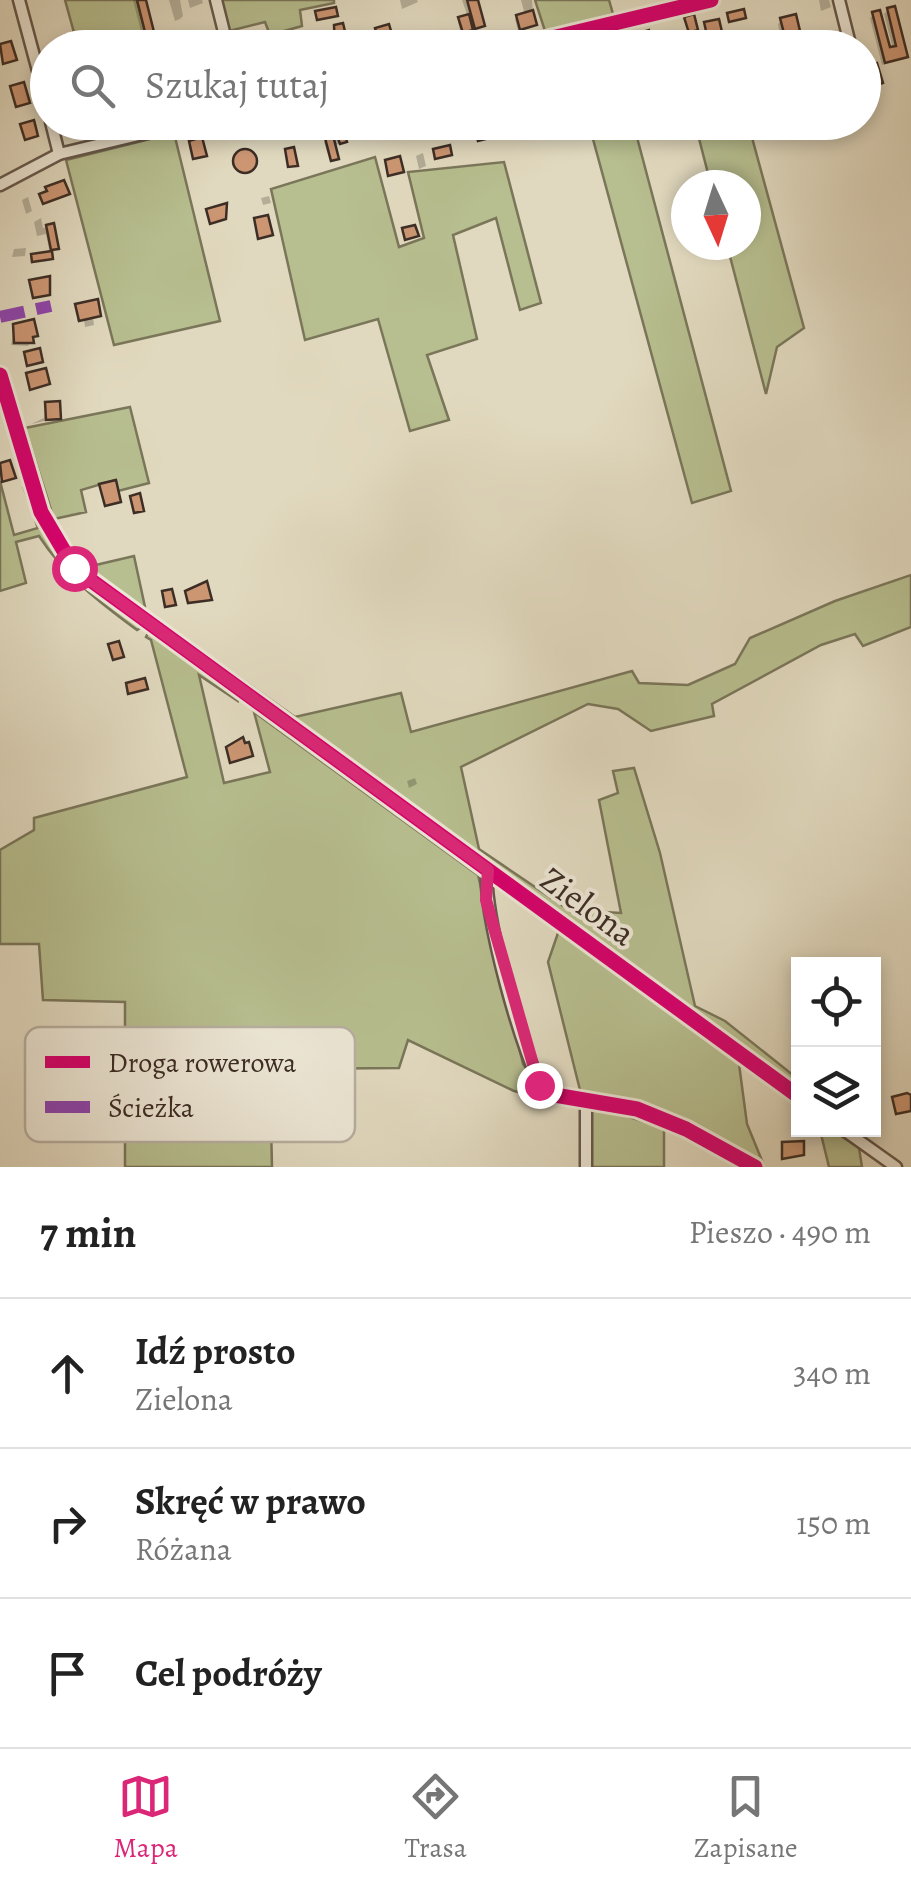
<!DOCTYPE html>
<html lang="pl">
<head>
<meta charset="utf-8">
<style>
	body { margin:0; font-family:Alegreya,serif; background:#f2f2f2; color:#222 }
	.controls { position:absolute; right:30px; bottom:30px; display:grid; overflow:hidden; border-radius:0px; box-shadow:0 5px 15px #0003 }
	.controls button { width:90px; height:90px; display:grid; place-items:center; padding:0; border:0; border-bottom:2px solid #e0e0e0; background:#fff; color:#222; font:50px sans-serif }
	.compass { position:absolute; left:671px; top:170px; width:90px; height:90px; border-radius:50%; background:#fff; box-shadow:0 5px 15px #0003; rotate:176deg }
	.stop { position:absolute; width:30px; height:30px; margin:-22px; border:8px solid #db2777; border-radius:50%; background:#fff }
	.stop.end { background:#db2777; border-color:#fff; box-shadow:0 2px 10px #0008 }
	.list { margin:0; padding:0; list-style:none }
	h2 { display:flex; justify-content:space-between; align-items:center; height:130px; margin:0; padding:0 40px; font-size:42px }
	h2 small { font-size:32px; font-weight:400; color:#767676 }
	.list li { display:grid; grid-template-columns:65px 1fr auto; gap:30px; align-items:center; box-sizing:border-box; height:150px; padding:0 40px; border-top:2px solid #e0e0e0 }
	.list b { display:block; font-size:38px; white-space:nowrap }
	.list p { margin:0; font-size:32px; white-space:nowrap; color:#767676 }
	.list em { font-size:32px; font-style:normal; color:#767676 }
	.icon { flex:none; width:55px; height:55px; fill:none; stroke:currentColor; stroke-width:2; stroke-linecap:round; stroke-linejoin:round }
	.map { position:relative; flex:none; width:911px; height:1167px; overflow:hidden }
	.search { position:absolute; background:#fff; box-shadow:0 5px 15px #0003; left:30px; right:30px; top:30px; height:110px; display:flex; align-items:center; gap:25px; box-sizing:border-box; padding:0 35px; border-radius:55px; color:#767676; font-size:38px }
	.sheet { height:580px; background:#fff }
	nav { display:flex; justify-content:space-around; align-items:center; box-sizing:border-box; height:140px; border-top:2px solid #e0e0e0; background:#fff; font-size:28px; color:#767676 }
	nav a { display:grid; justify-items:center; gap:5px }
	nav .on { color:#db2777 }
	.map>svg:first-child { display:block }
</style>
</head>
<body>
<div class="map">
<svg width="911" height="1167" viewBox="0 0 911 1167">
	<rect width="100%" height="100%" fill="#e1d9bf"/>
	<filter id="stains"><feTurbulence type="fractalNoise" baseFrequency=".002" numOctaves="4"/><feColorMatrix values="0 0 0 0 .2 0 0 0 0 .09 0 0 0 0 .02 0 0 0 .5 -.17"/></filter>
	<radialGradient id="worn" r=".72"><stop offset=".6" stop-color="#630" stop-opacity="0"/><stop offset="1" stop-color="#630" stop-opacity=".3"/></radialGradient>
	<g fill="#b7be8f" stroke="#7a765a" stroke-width="2.5">
		<polygon points="65,0 137,0 149,47 78,47"/>
		<polygon points="212,0 334,0 334,3 300,10 302,26 270,35 265,22 221,33"/>
		<polygon points="535,0 609,0 613,14 545,31"/>
		<polygon points="695,123 748,123 804,328 777,347 766,394 727,245 746,245 746,185 711,185"/>
		<polygon points="634,126 731,491 692,503 593,139"/>
		<polygon points="174,133 220,321 114,345 66,160"/>
		<polygon points="375,157 399,247 424,238 408,172 504,162 541,303 520,310 496,218 453,235 477,339 427,355 449,420 410,431 378,319 305,340 271,189"/>
		<polygon points="130,407 149,483 118,491 115,480 81,490 86,512 54,519 25,428"/>
		<path d="M0,481L14,535L38,528L24,488L27,487C53,560 81,582 142,627L137,630C99,602 65,576 39,536L16,542L26,583L0,591Z"/>
		<polygon points="57,527 87,567 134,556 145,607 141,612 92,576 54,531"/>
		<polygon points="911,575 911,627 863,646 855,634 821,645 712,704 714,716 651,731 618,709 588,704 461,767 479,849 569,910 621,913 599,800 618,793 613,771 634,768 660,853 695,1006 725,1021 798,1079 798,1090 195,653 199,649 295,717 401,693 411,732 632,671 639,683 688,685 735,664 750,638 835,601"/>
		<polygon points="149,631 240,696 238,701 199,675 224,783 270,772 254,712 478,875 523,1064 549,1098 514,1091 408,1040 399,1068 277,1069 270,1080 272,1167 125,1167 125,1002 43,1000 39,944 0,944 0,850 34,830 34,818 187,777 151,640 146,637"/>
		<path d="M559,930L739,1064L747,1124L763,1163C703,1133 647,1104 581,1094L548,962Z"/>
		<polygon points="601,1108 664,1128 664,1167 590,1167 590,1109"/>
		<polygon points="820,1130 832,1130 859,1148 862,1167 829,1167"/>
	</g>
	<g fill="#0003">
		<polygon points="133,0 143,0 156,48 145,48"/>
		<polygon points="169,0 180,0 183,16 180,19 175,21"/>
		<polygon points="188,0 202,0 203,3 190,8"/>
		<polygon points="400,0 417,0 418,2 402,9"/>
		<polygon points="462,0 475,0 482,25 479,29 460,31 458,22 468,17"/>
		<polygon points="521,0 532,0 534,25 518,31 515,19 525,15"/>
		<polygon points="819,0 829,0 831,7 821,11"/>
		<polygon points="888,10 905,56 882,65 870,18 873,15 888,50 893,49 884,14"/>
		<polygon points="781,21 801,48 789,48 787,38 781,40 778,24"/>
		<polygon points="671,31 673,39 662,43 660,35"/>
		<polygon points="758,31 763,48 756,48 752,34"/>
		<polygon points="276,36 278,46 284,46 272,48"/>
		<polygon points="623,37 626,48 597,48 599,43"/>
		<polygon points="192,42 193,48 175,48 176,46"/>
		<polygon points="291,122 307,122 308,127 293,132"/>
		<polygon points="407,122 416,122 418,130 409,133"/>
		<polygon points="595,122 626,122 597,131"/>
		<polygon points="88,126 88,132 75,136 76,130"/>
		<polygon points="334,126 344,142 333,146 337,158 330,162 324,142 335,137"/>
		<circle cx="243" cy="162" r="11"/>
		<polygon points="423,153 426,166 419,169 416,156"/>
		<polygon points="269,196 271,203 263,205 261,198"/>
		<polygon points="28,197 32,211 26,214 22,200"/>
		<polygon points="41,218 43,228 52,226 57,248 50,251 51,259 49,261 31,262 32,256 50,254 46,234 37,236 34,222"/>
		<polygon points="26,248 25,256 12,257 14,249"/>
		<polygon points="77,306 98,315 93,318 94,325 85,327 84,320 77,321"/>
		<polygon points="15,326 35,336 28,346 11,345"/>
		<polygon points="46,404 58,418 31,424 44,418"/>
		<polygon points="415,778 417,784 409,788 407,781"/>
	</g>
	<g fill="#cc9673" stroke="#3c2d25" stroke-width="2.5">
		<polygon points="137,0 146,0 158,48 149,48"/>
		<polygon points="467,0 478,0 485,26 475,29"/>
		<polygon points="895,6 908,57 885,63 872,12 880,10 890,47 896,46 887,8"/>
		<polygon points="336,7 338,16 317,20 315,11"/>
		<polygon points="744,9 746,18 729,22 727,13"/>
		<polygon points="533,10 537,25 520,30 516,15"/>
		<polygon points="469,14 473,30 463,33 458,17"/>
		<polygon points="694,14 698,30 689,33 684,17"/>
		<polygon points="796,14 804,48 793,48 790,36 785,37 780,18"/>
		<polygon points="719,19 723,36 708,40 704,22"/>
		<polygon points="343,23 349,48 335,48 334,25"/>
		<polygon points="389,24 393,38 379,42 375,28"/>
		<polygon points="649,30 652,42 635,47 632,35"/>
		<polygon points="625,34 629,48 614,48 611,37"/>
		<polygon points="11,41 17,60 3,64 0,44"/>
		<polygon points="877,63 883,83 871,87 865,66"/>
		<polygon points="24,82 30,103 16,107 10,86"/>
		<polygon points="34,120 38,136 25,140 20,124"/>
		<polygon points="341,122 347,142 340,144 333,124"/>
		<polygon points="485,122 494,122 497,136 478,141 474,128"/>
		<polygon points="333,135 339,159 331,161 325,138"/>
		<polygon points="202,137 207,156 193,159 189,141"/>
		<polygon points="450,145 452,155 435,159 433,149"/>
		<polygon points="294,147 298,166 288,167 285,149"/>
		<circle cx="245" cy="161" r="12"/>
		<polygon points="400,156 404,172 388,176 385,160"/>
		<polygon points="64,180 70,194 43,204 39,194 47,191 45,187"/>
		<polygon points="227,203 226,219 210,224 206,209"/>
		<polygon points="268,215 273,235 258,239 254,218"/>
		<polygon points="54,223 59,249 51,250 46,225"/>
		<polygon points="415,225 419,236 405,240 402,228"/>
		<polygon points="52,251 53,259 32,262 31,254"/>
		<polygon points="50,276 50,295 33,298 29,280"/>
		<polygon points="98,299 101,316 79,321 75,304"/>
		<polygon points="34,319 38,336 33,337 34,343 14,343 13,324"/>
		<polygon points="40,348 43,362 27,366 24,352"/>
		<polygon points="46,368 50,384 30,390 26,373"/>
		<polygon points="60,401 61,419 46,420 45,402"/>
		<polygon points="10,460 16,478 2,482 0,463"/>
		<polygon points="116,480 121,502 105,506 99,484"/>
		<polygon points="140,493 144,511 134,513 130,496"/>
		<polygon points="207,581 212,600 188,603 185,591"/>
		<polygon points="172,589 176,605 165,607 162,591"/>
		<polygon points="119,641 124,657 113,660 108,644"/>
		<polygon points="145,678 148,689 128,694 126,683"/>
		<polygon points="243,737 245,743 249,742 253,756 230,763 226,747"/>
		<polygon points="907,1093 911,1095 911,1111 896,1114 892,1097"/>
		<polygon points="804,1141 804,1155 782,1159 782,1142"/>
	</g>
	<g fill="none" stroke-linecap="round" stroke-linejoin="round">
		<defs>
			<g id="minor">
				<polyline points="19,0 48,108"/>
				<polyline points="216,0 228,48"/>
				<polyline points="839,0 851,48"/>
				<polyline points="510,48 711,0"/>
				<polyline points="51,122 59,154"/>
				<polyline points="0,185 59,154 193,122"/>
				<polyline points="0,375 41,512 74,568 798,1096"/>
				<path d="M488,871C479,899 525,1069 546,1093"/>
				<polyline points="531,1091 637,1109 686,1129 755,1167"/>
				<polyline points="844,1130 896,1167"/>
				<polyline points="586,1167 586,1099"/>
			</g>
		</defs>
		<use href="#minor" stroke="#65584c" stroke-width="15"/>
		<polyline stroke="#3c2d25" stroke-width="2.5" stroke-dasharray="2.5 5" stroke-linecap="butt" points="486,48 499,44"/>
		<use href="#minor" stroke="#ece6d5" stroke-width="10"/>
		<polyline stroke="#8e44ad" stroke-width="12" stroke-dasharray="25 12" stroke-linecap="butt" points="0,317 51,306"/>
		<defs>
			<g id="cycleway">
				<polyline points="510,48 711,0"/>
				<polyline points="0,375 41,512 74,568 798,1096"/>
				<polyline points="531,1091 637,1109 686,1129 755,1167"/>
			</g>
		</defs>
		<use href="#cycleway" stroke="#ece6d5" stroke-width="21"/>
		<use href="#cycleway" stroke="#d6006c" stroke-width="15"/>
	</g>
	<g fill="none" stroke-linecap="round" stroke-linejoin="round">
		<polyline stroke="#db2777" stroke-width="12" points="74,568 488,870 486,900 539,1085"/>
	</g>
	<g text-anchor="middle" dominant-baseline="central" stroke-width="8" stroke-linejoin="round" paint-order="stroke">
		<g font-size="35" fill="#3c2d25" stroke="#ece6d5">
			<text transform="translate(588 906) rotate(36)">Zielona</text>
		</g>
	</g>
	<rect x="25" y="1027" width="330" height="115" rx="15" fill="#ece6d5" stroke="#b7aea0" stroke-width="2.5"/>
	<rect x="45" y="1056" width="45" height="12" fill="#d6006c"/>
	<rect x="45" y="1101" width="45" height="12" fill="#8e44ad"/>
	<g font-size="28" fill="#3c2d25">
		<text x="108" y="1072">Droga rowerowa</text>
		<text x="108" y="1117">Ścieżka</text>
	</g>
	<rect width="100%" height="100%" filter="url(#stains)"/>
	<rect width="100%" height="100%" fill="url(#worn)"/>
</svg>
<div class="controls">
<button><svg class="icon" aria-label="locate" viewBox="0 0 24 24"><circle cx="12" cy="12" r="6"/><path d="M12 2v4M12 18v4M2 12h4M18 12h4"/></svg></button>
<button><svg class="icon" aria-label="layers" viewBox="0 0 24 24"><path d="M12 4l9 5-9 5-9-5zM3 14l9 5 9-5"/></svg></button>
</div>
<svg class="compass" viewBox="-18 -18 36 36"><path d="M0-13l5 13h-10z" fill="#e53935"/><path d="M0 13l5-13h-10z" fill="#767676"/></svg>
<div class="stop" style="left:74px;top:568px"></div>
<div class="stop end" style="left:539px;top:1085px"></div>
<div class="search"><svg class="icon" aria-label="search" viewBox="0 0 24 24"><circle cx="10" cy="10" r="6"/><path d="M15 15l6 6"/></svg>Szukaj tutaj</div>
</div>
<section class="sheet">
<h2>7 min<small>Pieszo · 490 m</small></h2>
<ul class="list">
<li><svg class="icon" aria-label="ahead" viewBox="0 0 24 24"><path d="M12 20V5M6 11l6-6 6 6"/></svg><div><b>Idź prosto</b><p>Zielona</p></div><em>340 m</em></li>
<li><svg class="icon" aria-label="right" viewBox="0 0 24 24"><path d="M7 20v-9h11M14 6l5 5-5 5"/></svg><div><b>Skręć w prawo</b><p>Różana</p></div><em>150 m</em></li>
<li><svg class="icon" aria-label="arrive" viewBox="0 0 24 24"><path d="M6 21V4h12l-3 4 3 4H6"/></svg><div><b>Cel podróży</b></div></li>
</ul>
</section>
<nav>
<a class="on"><svg class="icon" aria-label="map" viewBox="0 0 24 24"><path d="M3 6l6-2 6 2 6-2v14l-6 2-6-2-6 2zM9 4v14M15 6v14"/></svg>Mapa</a>
<a><svg class="icon" aria-label="directions" viewBox="0 0 24 24"><path d="M12 3l9 9-9 9-9-9zM9 14v-3h6M13 9l2 2-2 2"/></svg>Trasa</a>
<a><svg class="icon" aria-label="saved" viewBox="0 0 24 24"><path d="M7 4h10v16l-5-4-5 4z"/></svg>Zapisane</a>
</nav>
</body>
</html>
